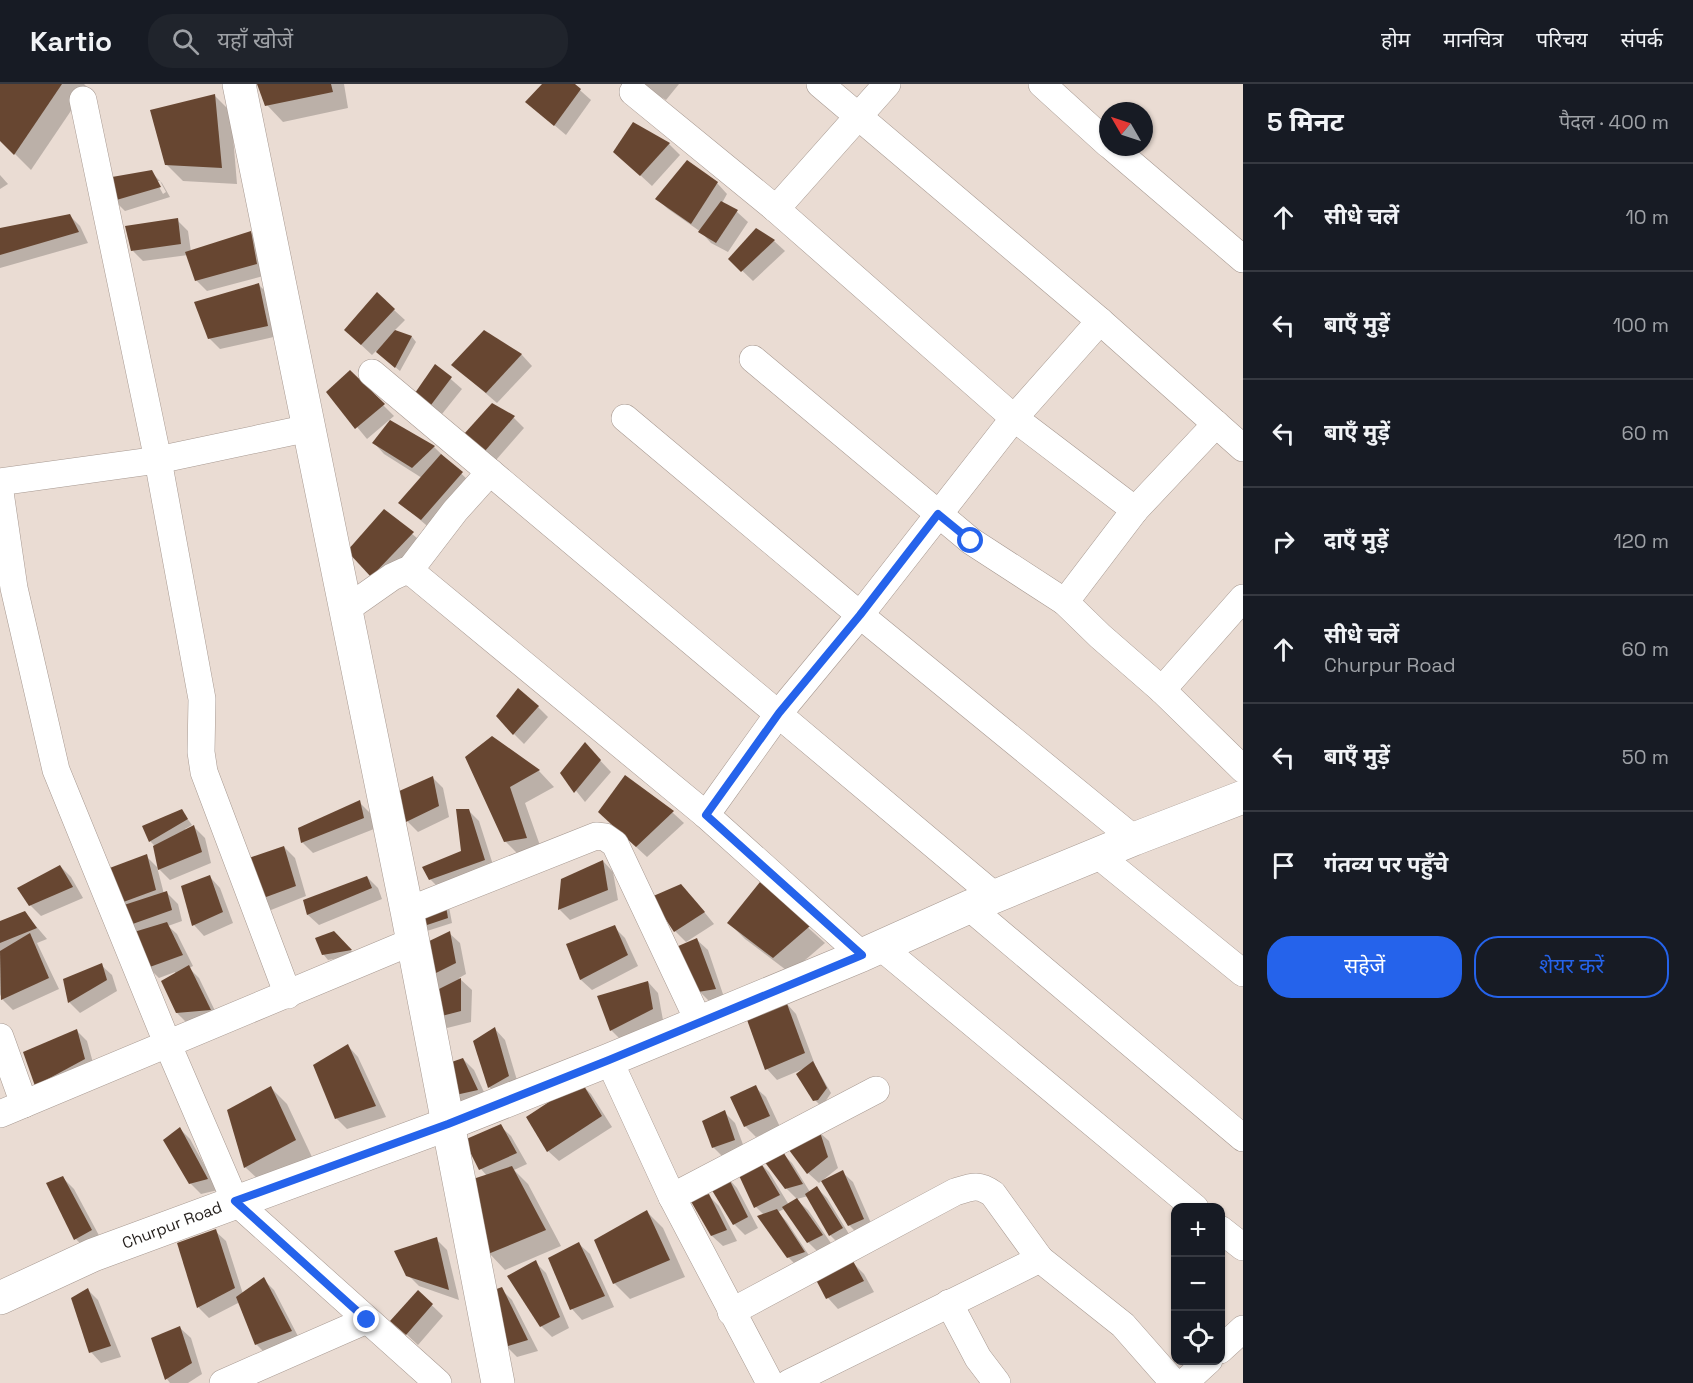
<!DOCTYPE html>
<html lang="hi">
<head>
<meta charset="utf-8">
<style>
	body { margin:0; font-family:"Space Grotesk","Noto Sans Devanagari",sans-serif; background:#20242c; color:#f1f3f6 }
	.controls { position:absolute; right:18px; bottom:18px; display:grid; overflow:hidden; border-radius:12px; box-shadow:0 2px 4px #0004 }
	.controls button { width:54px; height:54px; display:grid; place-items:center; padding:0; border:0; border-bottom:2px solid #363941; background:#171b24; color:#f1f3f6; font:30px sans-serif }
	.compass { position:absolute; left:1099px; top:18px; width:54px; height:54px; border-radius:50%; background:#171b24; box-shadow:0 2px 4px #0004; rotate:309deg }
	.stop { position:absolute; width:18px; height:18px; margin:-14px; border:4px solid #2563eb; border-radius:50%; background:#fff }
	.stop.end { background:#2563eb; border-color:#fff; box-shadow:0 2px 6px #0008 }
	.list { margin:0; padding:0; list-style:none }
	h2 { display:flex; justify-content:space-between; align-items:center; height:78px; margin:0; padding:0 24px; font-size:26px }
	h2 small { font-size:20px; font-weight:400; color:#9ea1a6 }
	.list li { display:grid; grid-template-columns:39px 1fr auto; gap:18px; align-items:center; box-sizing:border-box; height:108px; padding:0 24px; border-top:2px solid #363941 }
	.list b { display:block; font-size:22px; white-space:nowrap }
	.list p { margin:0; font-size:20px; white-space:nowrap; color:#9ea1a6 }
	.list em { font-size:20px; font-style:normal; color:#9ea1a6 }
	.actions { display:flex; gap:12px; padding:18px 24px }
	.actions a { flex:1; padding:14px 0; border:2px solid #2563eb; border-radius:24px; text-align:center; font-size:21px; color:#2563eb }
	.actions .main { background:#2563eb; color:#fff }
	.icon { flex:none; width:33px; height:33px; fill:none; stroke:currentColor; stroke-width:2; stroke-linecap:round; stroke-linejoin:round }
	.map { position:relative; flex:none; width:1243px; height:1299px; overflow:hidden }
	header { display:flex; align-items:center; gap:36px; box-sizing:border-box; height:84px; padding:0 30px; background:#171b24; border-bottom:2px solid #363941 }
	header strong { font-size:28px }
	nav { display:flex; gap:33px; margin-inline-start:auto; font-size:21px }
	.search { width:420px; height:54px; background:#20242c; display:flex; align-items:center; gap:15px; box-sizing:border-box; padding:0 21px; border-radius:24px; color:#9ea1a6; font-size:22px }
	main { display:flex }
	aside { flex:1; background:#171b24 }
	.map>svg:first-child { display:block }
</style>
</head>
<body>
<header>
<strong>Kartio</strong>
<div class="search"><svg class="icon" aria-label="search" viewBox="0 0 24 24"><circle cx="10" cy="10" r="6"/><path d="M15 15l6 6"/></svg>यहाँ खोजें</div>
<nav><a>होम</a><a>मानचित्र</a><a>परिचय</a><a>संपर्क</a></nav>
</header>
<main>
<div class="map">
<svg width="1243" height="1299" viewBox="0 0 1243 1299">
	<rect width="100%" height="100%" fill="#eadcd3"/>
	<g fill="#0003" fill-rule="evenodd">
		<polygon points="2,0 84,0 87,3 31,86 0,55 0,2"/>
		<polygon points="259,0 344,0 348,24 283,38 267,21"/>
		<polygon points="544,0 573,0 591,16 566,51 527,18"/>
		<polygon points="639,0 679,0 666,16"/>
		<polygon points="214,11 231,28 237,100 183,97 166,80"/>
		<polygon points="633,40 669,60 680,71 652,102 626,78"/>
		<path d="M151,88L162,99L170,113L125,127L114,116ZM156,97H160L166,108L163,110Z"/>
		<polygon points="0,91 8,100 0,105"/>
		<polygon points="717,99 727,110 722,119 737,128 748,138 728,168 711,159 701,148 668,125 657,115"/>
		<polygon points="69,131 80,142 88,159 0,184 0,146"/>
		<polygon points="177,136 188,147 191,168 251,149 261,159 267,191 207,207 196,196 188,171 143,177 133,167"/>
		<polygon points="774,157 785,167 753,197 730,175"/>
		<polygon points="258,200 269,211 278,252 220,265 209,254"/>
		<polygon points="394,226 405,236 394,247 412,253 416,258 400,287 376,267 372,271 357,257"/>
		<polygon points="485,248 522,271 532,282 497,319 453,281"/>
		<polygon points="436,282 462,305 442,330 428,319"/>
		<polygon points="350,288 394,332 367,355 328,308"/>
		<polygon points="492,321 514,334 524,344 496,376 477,361"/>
		<polygon points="374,359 434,363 472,400 432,446 400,419 422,394 384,370"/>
		<polygon points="385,427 424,460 382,502 372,492"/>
		<polygon points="538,623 548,633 524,660 514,650"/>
		<polygon points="492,654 539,687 554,703 525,719 543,770 522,774 505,757"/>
		<polygon points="595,671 611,688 585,718 562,689"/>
		<polygon points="626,693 673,729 684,739 647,773 610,739"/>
		<polygon points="433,694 443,704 449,733 418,748 408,738 399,709"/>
		<polygon points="359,718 370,729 374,745 313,769 302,758"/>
		<polygon points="181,726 192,741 185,745 186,747 194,743 205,754 211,779 170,796 157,783 164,810 167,809 178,820 182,837 168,842 177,850 193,882 189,884 199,894 220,937 188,940 177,929 175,888 159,894 148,883 119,819 146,772 159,785 155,762 150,757 144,743"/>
		<polygon points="468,726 479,737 495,787 441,806 430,795 463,768"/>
		<polygon points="284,763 295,774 306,812 271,826 260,815"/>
		<polygon points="603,777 613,788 618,816 570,836 560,826 562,796"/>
		<polygon points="60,782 71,793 83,814 41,832 30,821"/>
		<polygon points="210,793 220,804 233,839 204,852 194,841"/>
		<polygon points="367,793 378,804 382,815 319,841 308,831 305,817"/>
		<polygon points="760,800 825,859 790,889 745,855 729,839"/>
		<polygon points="692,813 714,840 686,858 675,847"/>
		<polygon points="449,823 452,839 427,847 422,842"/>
		<polygon points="24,828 47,855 37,859 59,905 13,926 2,915 0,910 0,839"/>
		<polygon points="614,843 625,854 638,882 592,906 581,896 568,860"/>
		<polygon points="334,848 355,871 328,876 323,870"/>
		<polygon points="449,849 460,859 466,890 459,894 472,906 471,938 447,944 436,934 425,894"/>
		<polygon points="697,856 708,866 725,916 710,918 699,907"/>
		<polygon points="101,881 112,891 117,907 80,929 69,918"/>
		<polygon points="648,898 658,909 663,936 622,957 611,946"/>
		<polygon points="786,919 796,930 815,981 831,1009 823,1021 820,1021 815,1016 803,985 777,996 767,985"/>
		<polygon points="495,945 505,956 519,1003 500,1014 489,1003"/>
		<polygon points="77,947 87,957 95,986 47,1011 25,969"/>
		<polygon points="348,962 358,973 386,1033 347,1045 337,1035 315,982"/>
		<polygon points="463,975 474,986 488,1017 463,1022 453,1012"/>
		<polygon points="580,999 591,1010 612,1043 559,1077 548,1067"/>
		<polygon points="755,1003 766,1013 780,1043 756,1053 745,1042"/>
		<polygon points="271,1004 287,1020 312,1073 262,1099 245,1083"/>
		<polygon points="724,1028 735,1039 745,1066 724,1074 713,1063"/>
		<polygon points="500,1042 511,1052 527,1080 514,1086 528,1100 561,1162 505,1186 489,1169 487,1092 481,1085 466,1057"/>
		<polygon points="180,1045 190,1055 218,1106 201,1110 190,1099"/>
		<polygon points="818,1047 829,1057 838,1084 823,1096 842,1088 853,1098 874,1146 860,1152 849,1141 822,1096 819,1099 808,1089"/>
		<polygon points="781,1068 792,1079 810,1108 817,1104 827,1114 852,1155 841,1162 830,1151 808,1112 797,1115 786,1104"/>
		<polygon points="758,1077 769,1088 789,1121 797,1116 808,1126 833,1162 819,1169 808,1158 784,1125 778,1128 787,1138 814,1179 799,1184 788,1173 764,1131 756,1123"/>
		<polygon points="727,1093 737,1104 758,1144 745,1151 734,1140 712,1103"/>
		<polygon points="63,1094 74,1105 102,1157 86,1166 76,1155 48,1100"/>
		<polygon points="708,1111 719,1122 737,1157 723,1162 712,1152"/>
		<polygon points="647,1128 663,1144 685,1193 630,1215 614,1199"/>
		<polygon points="215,1147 226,1157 243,1210 263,1195 274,1206 301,1258 267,1271 256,1260 240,1218 209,1234 199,1224 179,1160"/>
		<polygon points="436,1155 447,1166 459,1216 419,1202 408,1191"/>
		<polygon points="579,1160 590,1170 614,1223 582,1236 572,1225"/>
		<polygon points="535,1178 546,1189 569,1244 552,1253 541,1242"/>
		<polygon points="853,1179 864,1190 874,1208 838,1225 828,1214"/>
		<polygon points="501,1205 512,1216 538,1267 517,1273 506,1262"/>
		<polygon points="88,1206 98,1216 121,1273 101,1279 91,1268"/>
		<polygon points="418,1208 443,1232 418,1261 403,1247"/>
		<polygon points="180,1244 191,1254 202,1290 188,1299 170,1299 167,1295 153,1255"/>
	</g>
	<g fill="#674631">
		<polygon points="0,0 62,0 14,71 0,57"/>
		<polygon points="257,0 331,0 333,8 265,22"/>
		<polygon points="542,0 575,0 581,5 554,42 525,18"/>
		<polygon points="215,10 222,84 165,81 150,26"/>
		<polygon points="633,38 670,59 640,92 613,68"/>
		<polygon points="687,76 718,98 691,140 655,115"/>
		<polygon points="152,86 161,103 113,117 112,93"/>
		<polygon points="721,117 738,126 716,159 698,148"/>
		<polygon points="70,130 79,148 0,171 0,144"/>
		<polygon points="178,134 181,160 131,167 125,142"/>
		<polygon points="756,144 775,156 741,188 728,175"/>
		<polygon points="251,147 257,180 195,197 185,168"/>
		<polygon points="259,199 268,242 208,255 194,218"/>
		<polygon points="377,208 395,225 361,261 344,246"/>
		<polygon points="395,246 412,252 395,284 376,268"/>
		<polygon points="484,246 522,270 486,309 451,281"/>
		<polygon points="435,280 452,293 431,321 415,309"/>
		<polygon points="350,286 385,320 355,345 326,308"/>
		<polygon points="492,319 515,332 485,367 464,350"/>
		<polygon points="390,336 435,362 412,384 372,359"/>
		<polygon points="441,370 463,388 421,436 398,419"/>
		<polygon points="384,425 414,448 371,493 347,467"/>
		<polygon points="518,604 539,622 513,651 496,632"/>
		<polygon points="492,652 540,686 510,703 527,754 504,758 465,673"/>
		<polygon points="585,658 601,676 574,709 560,689"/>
		<polygon points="625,691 674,727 636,763 598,728"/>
		<polygon points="433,692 439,722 406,738 397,708"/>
		<polygon points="360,716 364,734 301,759 298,744"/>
		<polygon points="182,725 188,735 149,758 142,742"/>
		<polygon points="456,725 469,725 485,776 429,796 422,783 461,767"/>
		<polygon points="194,741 202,768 158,786 153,762"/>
		<polygon points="284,762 296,802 258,816 246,775"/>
		<polygon points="147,770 156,806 118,820 107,785"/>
		<polygon points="603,776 608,806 558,826 561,795"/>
		<polygon points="60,781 73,803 29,822 17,804"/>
		<polygon points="210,791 223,828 192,842 181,802"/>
		<polygon points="367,792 372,804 307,831 303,816"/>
		<polygon points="760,798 810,842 773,874 727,839"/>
		<polygon points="681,800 705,828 674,848 651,813"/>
		<polygon points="167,807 172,826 127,842 124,821"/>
		<polygon points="445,817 448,834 421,843 414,829"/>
		<polygon points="25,827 37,844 0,859 0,837"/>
		<polygon points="167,838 183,871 147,884 134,848"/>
		<polygon points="615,841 628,871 580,896 566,860"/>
		<polygon points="334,847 352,866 322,871 315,854"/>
		<polygon points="450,847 456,879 424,895 419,862"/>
		<polygon points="30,849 49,894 1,916 0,867"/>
		<polygon points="697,854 716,905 698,908 676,863"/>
		<polygon points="102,879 107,896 68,919 63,895"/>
		<polygon points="189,881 211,926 176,929 161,897"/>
		<polygon points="461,894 461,927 434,934 431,909"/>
		<polygon points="648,897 653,925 610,947 597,912"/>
		<polygon points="786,917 805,969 765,986 746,933"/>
		<polygon points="495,943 509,992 488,1004 473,957"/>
		<polygon points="77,945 85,975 35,1002 23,968"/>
		<polygon points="348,960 376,1022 335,1035 313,981"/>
		<polygon points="463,974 478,1006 451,1012 446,980"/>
		<polygon points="813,977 827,1004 818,1016 813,1017 796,990"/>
		<polygon points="581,997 602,1032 547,1068 526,1033"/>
		<polygon points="756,1001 770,1032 744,1043 730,1013"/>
		<polygon points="271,1002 296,1056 244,1084 227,1026"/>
		<polygon points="725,1026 735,1056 712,1064 702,1037"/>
		<polygon points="501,1040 517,1069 479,1086 464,1056"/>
		<polygon points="180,1043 208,1095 189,1100 163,1056"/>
		<polygon points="819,1045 828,1073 807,1090 783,1058"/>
		<polygon points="782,1066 803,1100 785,1105 764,1077"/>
		<polygon points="759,1076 780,1111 754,1124 736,1085"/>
		<polygon points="512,1082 546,1146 488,1170 470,1096"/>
		<polygon points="843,1086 864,1135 848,1142 821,1097"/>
		<polygon points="727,1091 748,1133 733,1141 710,1103"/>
		<polygon points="63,1092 92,1146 74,1156 46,1099"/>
		<polygon points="817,1102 843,1144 829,1152 805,1110"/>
		<polygon points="709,1110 727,1146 711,1152 689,1114"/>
		<polygon points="797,1114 823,1151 807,1159 782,1123"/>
		<polygon points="777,1125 805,1168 787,1174 757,1132"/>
		<polygon points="647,1126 670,1176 613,1200 594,1156"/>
		<polygon points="216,1145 235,1204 197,1224 177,1159"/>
		<polygon points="437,1153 449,1206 406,1192 394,1167"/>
		<polygon points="579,1158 605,1212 570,1226 548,1174"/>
		<polygon points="536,1176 560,1233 540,1243 507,1192"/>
		<polygon points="853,1177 864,1197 826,1215 814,1192"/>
		<polygon points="264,1193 292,1247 255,1261 236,1213"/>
		<polygon points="502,1203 528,1256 505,1263 494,1206"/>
		<polygon points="88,1204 111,1262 89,1269 71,1214"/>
		<polygon points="418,1206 433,1220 406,1251 390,1237"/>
		<polygon points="180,1242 192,1279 165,1296 151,1254"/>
	</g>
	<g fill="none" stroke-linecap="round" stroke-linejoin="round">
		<defs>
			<g id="street">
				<polyline points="820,0 1100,237 1243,364"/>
				<polyline points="1042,0 1108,60"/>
				<polyline points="633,8 776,125 887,0"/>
				<polyline points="83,16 158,376 202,615 201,668 204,688 288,911"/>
				<polyline points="1112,63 1243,175"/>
				<polyline points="776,125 1014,334 1135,426"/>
				<polyline points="753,275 971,457 1065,518 1100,552 1162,606 1243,685"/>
				<polyline points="372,289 996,813"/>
				<polyline points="625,334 860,531 1134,755"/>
				<polyline points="0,398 158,376 309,344"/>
				<polyline points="0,408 14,504 56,686 168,961 235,1117 438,1299"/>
				<polyline points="409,487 455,427 490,388"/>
				<polyline points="1065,518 1135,426 1216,340"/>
				<polyline points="345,526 392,493 405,487 414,490 706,731 862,871"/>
				<polyline points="1162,606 1243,514"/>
				<polyline points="706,731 779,629 860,531 1014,334 1100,237"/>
				<polyline points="1098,771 1243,889"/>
				<polyline points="969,823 1243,1054"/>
				<polyline points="407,827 596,752 605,753 615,760 699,938"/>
				<polyline points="881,863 1195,1124"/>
				<polyline points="0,953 24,1020"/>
				<polyline points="609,976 672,1113 770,1299"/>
				<polyline points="0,1030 411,858"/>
				<polyline points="672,1113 876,1006"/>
				<polyline points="1220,1145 1243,1163"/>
				<polyline points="949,1219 978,1274 997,1299"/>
				<path d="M731,1228L955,1108C971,1103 978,1099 993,1110L1040,1175L1123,1241L1174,1299"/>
				<polyline points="1220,1266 1243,1245"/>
				<polyline points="223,1299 367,1236"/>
				<polyline points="789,1299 1040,1175"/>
				<polyline points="1184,1299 1209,1276"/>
			</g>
			<g id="secondary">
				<polyline points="239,0 407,827 498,1299"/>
				<polyline points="0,1214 93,1171 448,1040 609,976 862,871 969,823 1134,755 1243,713"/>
			</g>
		</defs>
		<use href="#street" stroke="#a79991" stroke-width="28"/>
		<use href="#secondary" stroke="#a79991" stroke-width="34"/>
		<use href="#street" stroke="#fff" stroke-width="27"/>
		<use href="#secondary" stroke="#fff" stroke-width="33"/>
	</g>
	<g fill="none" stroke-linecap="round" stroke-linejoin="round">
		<polyline stroke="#2563eb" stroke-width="8" points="367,1236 235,1117 448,1040 609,976 862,871 706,731 779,629 860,531 938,430 971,457"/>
	</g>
	<g text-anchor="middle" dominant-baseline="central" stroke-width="6" stroke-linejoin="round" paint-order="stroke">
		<g font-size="16" fill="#241f1c" stroke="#fff">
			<text transform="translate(172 1141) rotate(-21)">Churpur Road</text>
		</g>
	</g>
</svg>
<div class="controls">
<button>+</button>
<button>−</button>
<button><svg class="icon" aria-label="locate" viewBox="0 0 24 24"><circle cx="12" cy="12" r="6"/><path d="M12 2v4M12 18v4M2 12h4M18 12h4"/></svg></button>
</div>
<svg class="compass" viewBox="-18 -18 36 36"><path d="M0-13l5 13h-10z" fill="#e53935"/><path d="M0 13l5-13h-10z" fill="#9ea1a6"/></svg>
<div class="stop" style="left:971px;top:457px"></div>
<div class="stop end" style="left:367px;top:1236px"></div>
</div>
<aside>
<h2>5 मिनट<small>पैदल · 400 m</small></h2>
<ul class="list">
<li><svg class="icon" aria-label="ahead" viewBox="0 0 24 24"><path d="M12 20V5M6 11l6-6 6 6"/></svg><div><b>सीधे चलें</b></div><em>10 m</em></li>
<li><svg class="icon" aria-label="left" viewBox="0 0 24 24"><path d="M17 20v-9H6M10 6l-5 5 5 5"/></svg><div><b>बाएँ मुड़ें</b></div><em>100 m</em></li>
<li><svg class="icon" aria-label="left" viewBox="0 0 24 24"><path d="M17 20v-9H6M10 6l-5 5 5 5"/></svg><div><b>बाएँ मुड़ें</b></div><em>60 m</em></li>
<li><svg class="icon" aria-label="right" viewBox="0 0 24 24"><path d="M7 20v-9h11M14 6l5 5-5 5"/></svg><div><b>दाएँ मुड़ें</b></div><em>120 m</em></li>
<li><svg class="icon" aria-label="ahead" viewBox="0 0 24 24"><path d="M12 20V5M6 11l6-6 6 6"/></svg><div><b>सीधे चलें</b><p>Churpur Road</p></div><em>60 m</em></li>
<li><svg class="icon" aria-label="left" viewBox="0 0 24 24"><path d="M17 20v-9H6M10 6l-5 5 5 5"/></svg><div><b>बाएँ मुड़ें</b></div><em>50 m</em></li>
<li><svg class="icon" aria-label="arrive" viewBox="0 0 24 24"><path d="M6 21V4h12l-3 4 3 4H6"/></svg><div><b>गंतव्य पर पहुँचे</b></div></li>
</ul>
<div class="actions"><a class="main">सहेजें</a><a>शेयर करें</a></div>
</aside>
</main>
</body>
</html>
